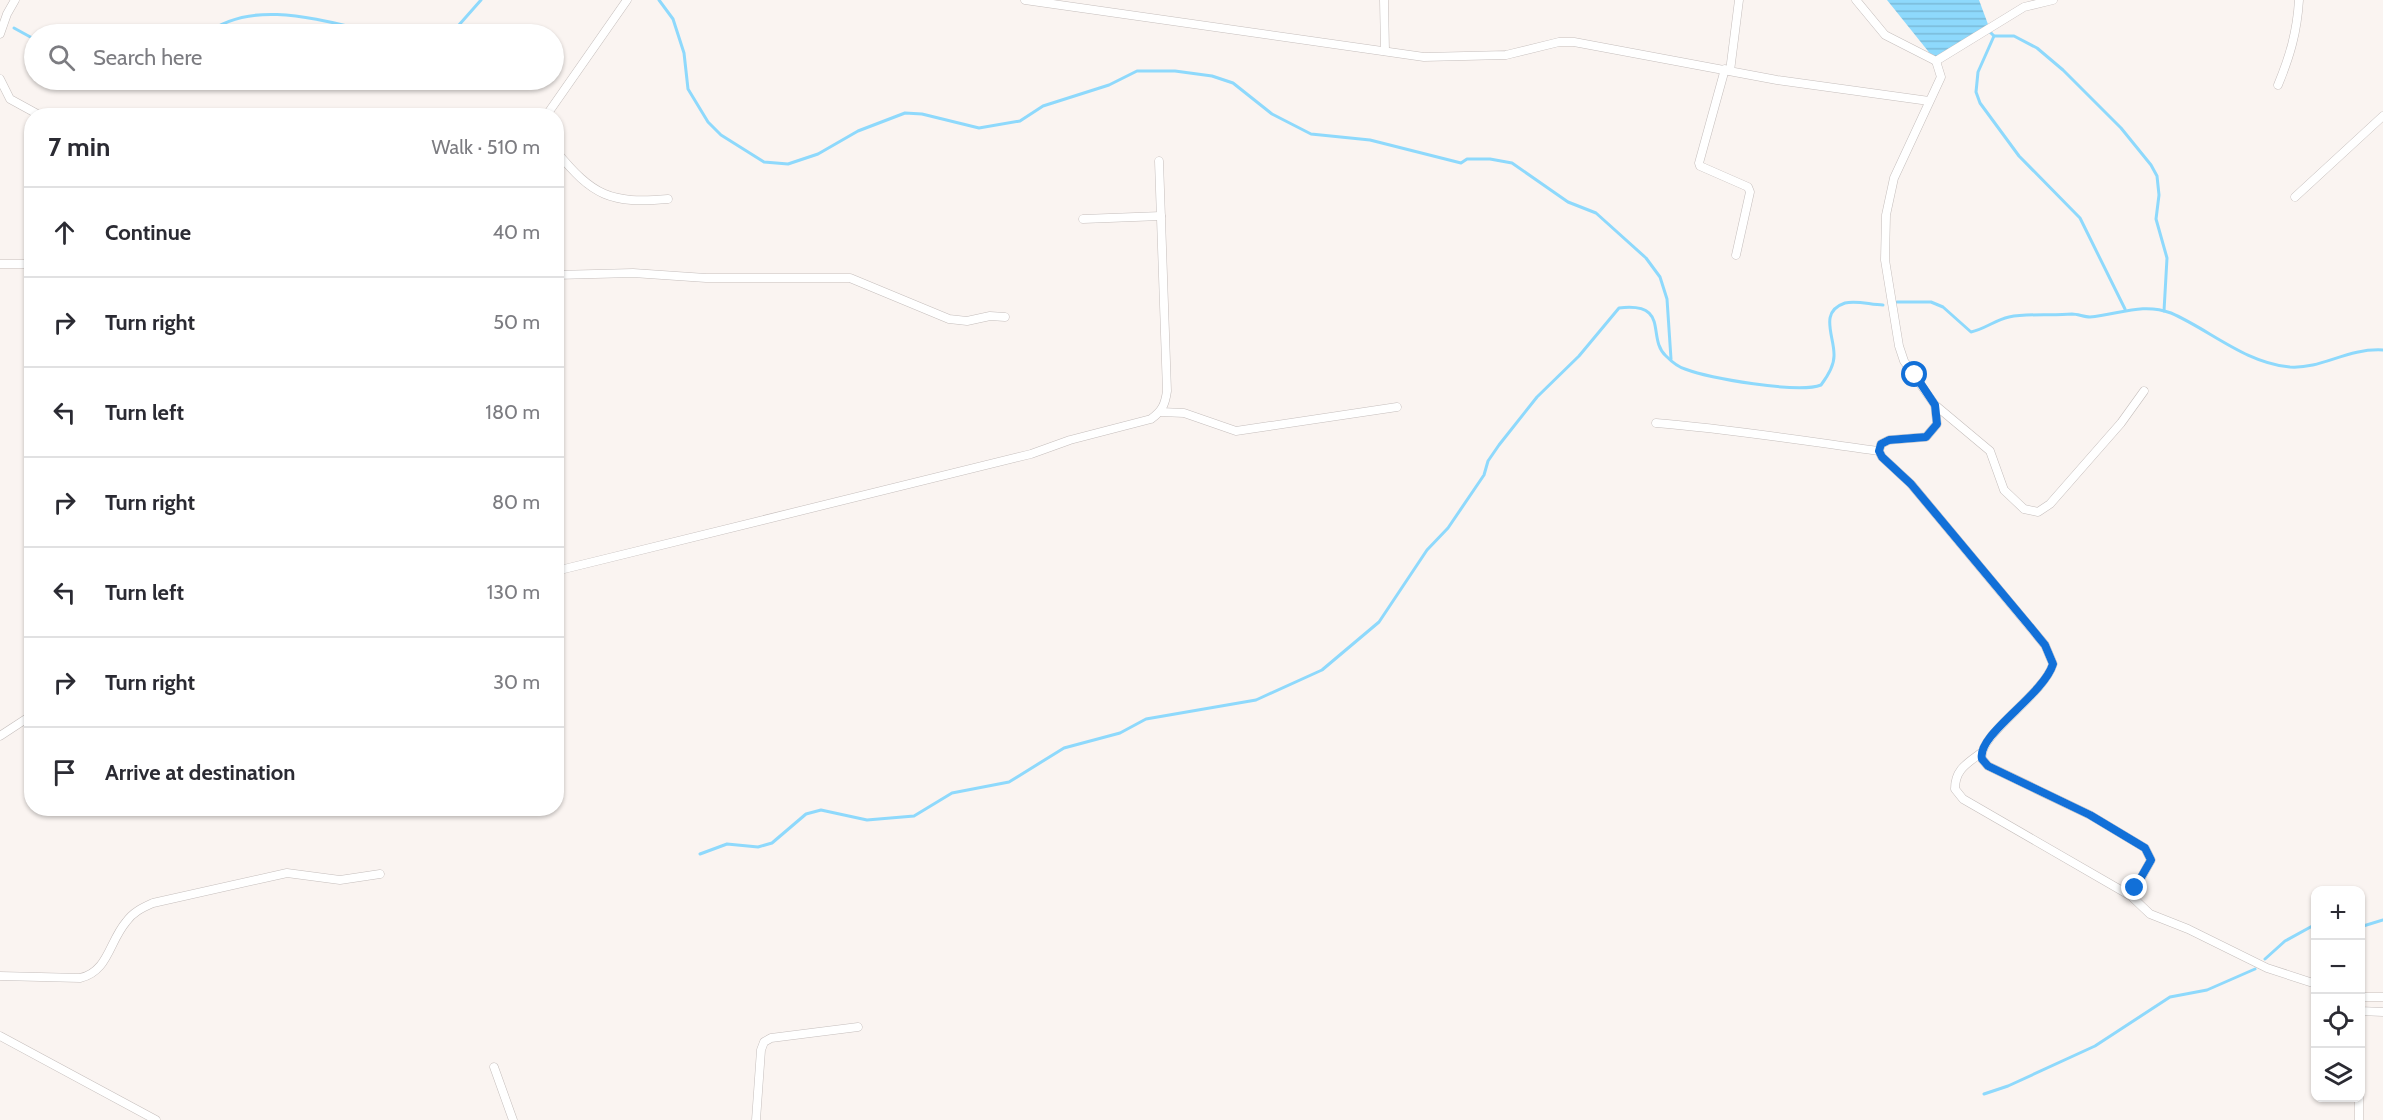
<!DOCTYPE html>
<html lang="en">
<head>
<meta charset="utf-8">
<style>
	body { margin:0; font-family:Cabin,sans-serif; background:#f2f2f3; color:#2b2b33 }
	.controls { position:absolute; right:18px; bottom:18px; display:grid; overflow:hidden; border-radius:12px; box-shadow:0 2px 4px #0004 }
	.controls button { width:54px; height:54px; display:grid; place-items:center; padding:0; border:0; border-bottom:2px solid #e1e1e2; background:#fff; color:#2b2b33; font:30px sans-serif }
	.stop { position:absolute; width:18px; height:18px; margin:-14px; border:4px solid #1270d8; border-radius:50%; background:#fff }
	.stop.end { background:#1270d8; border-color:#fff; box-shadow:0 2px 6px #0008 }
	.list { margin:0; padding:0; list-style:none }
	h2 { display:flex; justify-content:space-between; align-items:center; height:78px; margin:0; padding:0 24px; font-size:26px }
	h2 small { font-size:20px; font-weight:400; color:#7c7c81 }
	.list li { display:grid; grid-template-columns:39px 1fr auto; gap:18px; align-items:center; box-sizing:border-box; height:90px; padding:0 24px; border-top:2px solid #e1e1e2 }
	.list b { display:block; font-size:22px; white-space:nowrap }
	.list em { font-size:20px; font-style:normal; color:#7c7c81 }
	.icon { flex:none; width:33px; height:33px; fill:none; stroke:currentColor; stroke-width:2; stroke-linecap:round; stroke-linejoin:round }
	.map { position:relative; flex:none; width:2383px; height:1120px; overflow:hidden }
	.search { position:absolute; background:#fff; box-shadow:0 2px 4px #0004; left:24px; top:24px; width:540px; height:66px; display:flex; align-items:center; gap:15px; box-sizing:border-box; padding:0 21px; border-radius:33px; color:#7c7c81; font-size:22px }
	.panel { position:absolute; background:#fff; box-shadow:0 2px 4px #0004; left:24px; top:108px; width:540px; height:708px; border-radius:24px }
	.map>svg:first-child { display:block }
</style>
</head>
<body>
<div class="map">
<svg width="2383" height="1120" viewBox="0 0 2383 1120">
	<defs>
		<pattern id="water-rules" width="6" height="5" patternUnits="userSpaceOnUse" patternTransform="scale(1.5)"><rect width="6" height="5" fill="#8ed9fc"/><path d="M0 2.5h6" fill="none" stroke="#7abad8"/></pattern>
	</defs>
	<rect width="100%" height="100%" fill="#faf4f1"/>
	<polygon fill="url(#water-rules)" points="1887,0 1979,0 1989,27 1936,61"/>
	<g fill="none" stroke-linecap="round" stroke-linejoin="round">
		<g stroke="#8ed9fc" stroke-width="3">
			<polyline points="659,0 673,19 684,53 688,89 708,122 721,135 764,162 788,164 818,154 858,131 905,113 922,114 979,128 1020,121 1043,106 1109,85 1137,71 1175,71 1212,76 1233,83 1272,114 1311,134 1370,140 1461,163 1467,159 1490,159 1512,163 1568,202 1596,213 1646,258 1660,277 1667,299 1671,359"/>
			<polyline points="14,28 34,39"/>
			<polyline points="1988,30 1994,36 2014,36 2037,48 2063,70 2121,128 2151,165 2157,176 2159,195 2156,219 2167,258 2164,311"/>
			<path d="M206,34C250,0 313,18 364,30L371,34"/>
			<polyline points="451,34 481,0"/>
			<polyline points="1994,36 1978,72 1976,92 1980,103 2019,156 2080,218 2125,309"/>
			<path d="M1897,302H1931L1943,307L1971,332C1985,329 1995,320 2009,317C2029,313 2052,316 2072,314C2078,314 2084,317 2090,317C2118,315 2142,302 2171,313C2210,330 2245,363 2290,367C2323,369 2346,348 2383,350"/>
			<path d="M700,854L727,844L758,847L772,843L806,814L821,810L867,820L914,816L952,793L1009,782L1064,748L1120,733L1146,719L1256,700L1322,670L1379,622L1427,550L1448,528L1484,475L1488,461L1499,445L1537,397L1579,356L1619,308C1671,302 1646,338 1666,356C1671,361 1678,367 1685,369C1709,378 1798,394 1821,385C1827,377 1834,367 1834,356C1835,337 1818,312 1845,303C1857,300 1871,305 1883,305"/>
			<polyline points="2360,927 2383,920"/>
			<polyline points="2265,959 2285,941 2316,924"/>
			<polyline points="1984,1094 2008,1086 2095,1046 2170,997 2207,990 2255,969"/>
		</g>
		<defs>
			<g id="street">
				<polyline points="1025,0 1424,57 1506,55 1559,42 1574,42 1777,80 1929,101"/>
				<polyline points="1384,0 1385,51"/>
				<polyline points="1856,0 1885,35 1936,61 2024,7 2053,0"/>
				<polyline points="0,34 7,14 15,0"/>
				<polyline points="1936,61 1941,77 1894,178 1886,215 1885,260 1899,346 1904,361 1935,405 1990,451 2004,490 2024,509 2038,512 2050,504 2121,423 2144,391"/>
				<polyline points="1725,69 1699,163 1700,166 1748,187 1750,192 1736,255"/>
				<polyline points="1730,71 1739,0"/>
				<polyline points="0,79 10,99 41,116"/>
				<path d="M2278,85C2290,56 2297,32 2299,0"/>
				<polyline points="546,116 627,0"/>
				<path d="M556,151C593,196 610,204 668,199"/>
				<polyline points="2295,197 2383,116"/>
				<polyline points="1083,219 1161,216"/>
				<polyline points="0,264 32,264"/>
				<polyline points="556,275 633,273 706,278 850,278 949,319 967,321 990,316 1005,317"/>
				<path d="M1935,405L1937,424L1926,437L1889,440L1881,444L1879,451L1882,457L1911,484L2045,645L2053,664C2043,696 1977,735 1982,759L1988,766L2090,815L2145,848L2151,860L2131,896L2150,914L2188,929L2267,968L2316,984"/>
				<polyline points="1161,412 1184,413 1236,431 1397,407"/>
				<path d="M1656,423C1731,429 1805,441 1879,451"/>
				<path d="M556,571L1031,454L1070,440L1151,419C1162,411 1165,405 1167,391L1159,161"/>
				<polyline points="0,736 32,715"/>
				<path d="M1981,753C1966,764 1955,770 1955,789L1963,799L2131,896"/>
				<path d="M0,976L80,978C108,972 109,942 126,922C133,912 142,908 153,903L287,873L340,880L380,874"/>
				<polyline points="2360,997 2383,997"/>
				<polyline points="2360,1011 2383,1012"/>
				<polyline points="0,1036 156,1120"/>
				<polyline points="494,1067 513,1120"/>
				<polyline points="2359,1098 2359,1120"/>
				<polyline points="756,1120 761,1050 764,1042 771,1038 858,1027"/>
			</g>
		</defs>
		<use href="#street" stroke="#c5bebc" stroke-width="9"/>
		<use href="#street" stroke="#fff" stroke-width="8"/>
	</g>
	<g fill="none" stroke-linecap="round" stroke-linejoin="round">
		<path stroke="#1270d8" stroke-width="8" d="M1915,375L1935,405L1937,424L1926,437L1889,440L1881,444L1879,451L1882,457L1911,484L2027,623L2045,645L2053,664C2043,696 1976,735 1982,759L1988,766L2090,815L2145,848L2151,860L2135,888"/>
	</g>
</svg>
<div class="controls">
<button>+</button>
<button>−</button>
<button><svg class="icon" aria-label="locate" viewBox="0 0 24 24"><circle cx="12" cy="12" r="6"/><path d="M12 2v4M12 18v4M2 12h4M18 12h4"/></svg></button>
<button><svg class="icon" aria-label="layers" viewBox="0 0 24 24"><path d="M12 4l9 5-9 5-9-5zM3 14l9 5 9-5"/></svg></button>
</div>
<div class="stop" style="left:1915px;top:375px"></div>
<div class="stop end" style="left:2135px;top:888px"></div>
<div class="search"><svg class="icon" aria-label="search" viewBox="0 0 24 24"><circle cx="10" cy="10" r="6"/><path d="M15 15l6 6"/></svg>Search here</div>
<section class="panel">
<h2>7 min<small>Walk · 510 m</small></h2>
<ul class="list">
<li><svg class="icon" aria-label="ahead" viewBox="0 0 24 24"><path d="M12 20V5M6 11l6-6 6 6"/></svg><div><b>Continue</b></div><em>40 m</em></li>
<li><svg class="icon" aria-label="right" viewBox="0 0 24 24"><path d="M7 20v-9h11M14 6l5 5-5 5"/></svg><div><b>Turn right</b></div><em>50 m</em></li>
<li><svg class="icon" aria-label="left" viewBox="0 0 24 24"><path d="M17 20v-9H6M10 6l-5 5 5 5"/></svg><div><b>Turn left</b></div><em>180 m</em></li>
<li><svg class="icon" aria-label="right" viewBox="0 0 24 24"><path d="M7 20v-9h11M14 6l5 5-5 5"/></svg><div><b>Turn right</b></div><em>80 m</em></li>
<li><svg class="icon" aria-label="left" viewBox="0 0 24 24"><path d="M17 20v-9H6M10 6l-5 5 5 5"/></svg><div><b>Turn left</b></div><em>130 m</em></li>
<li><svg class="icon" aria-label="right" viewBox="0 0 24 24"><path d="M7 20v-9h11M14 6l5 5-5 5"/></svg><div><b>Turn right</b></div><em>30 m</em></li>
<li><svg class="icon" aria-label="arrive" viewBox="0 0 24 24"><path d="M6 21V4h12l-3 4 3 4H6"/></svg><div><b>Arrive at destination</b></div></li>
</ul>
</section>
</div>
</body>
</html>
